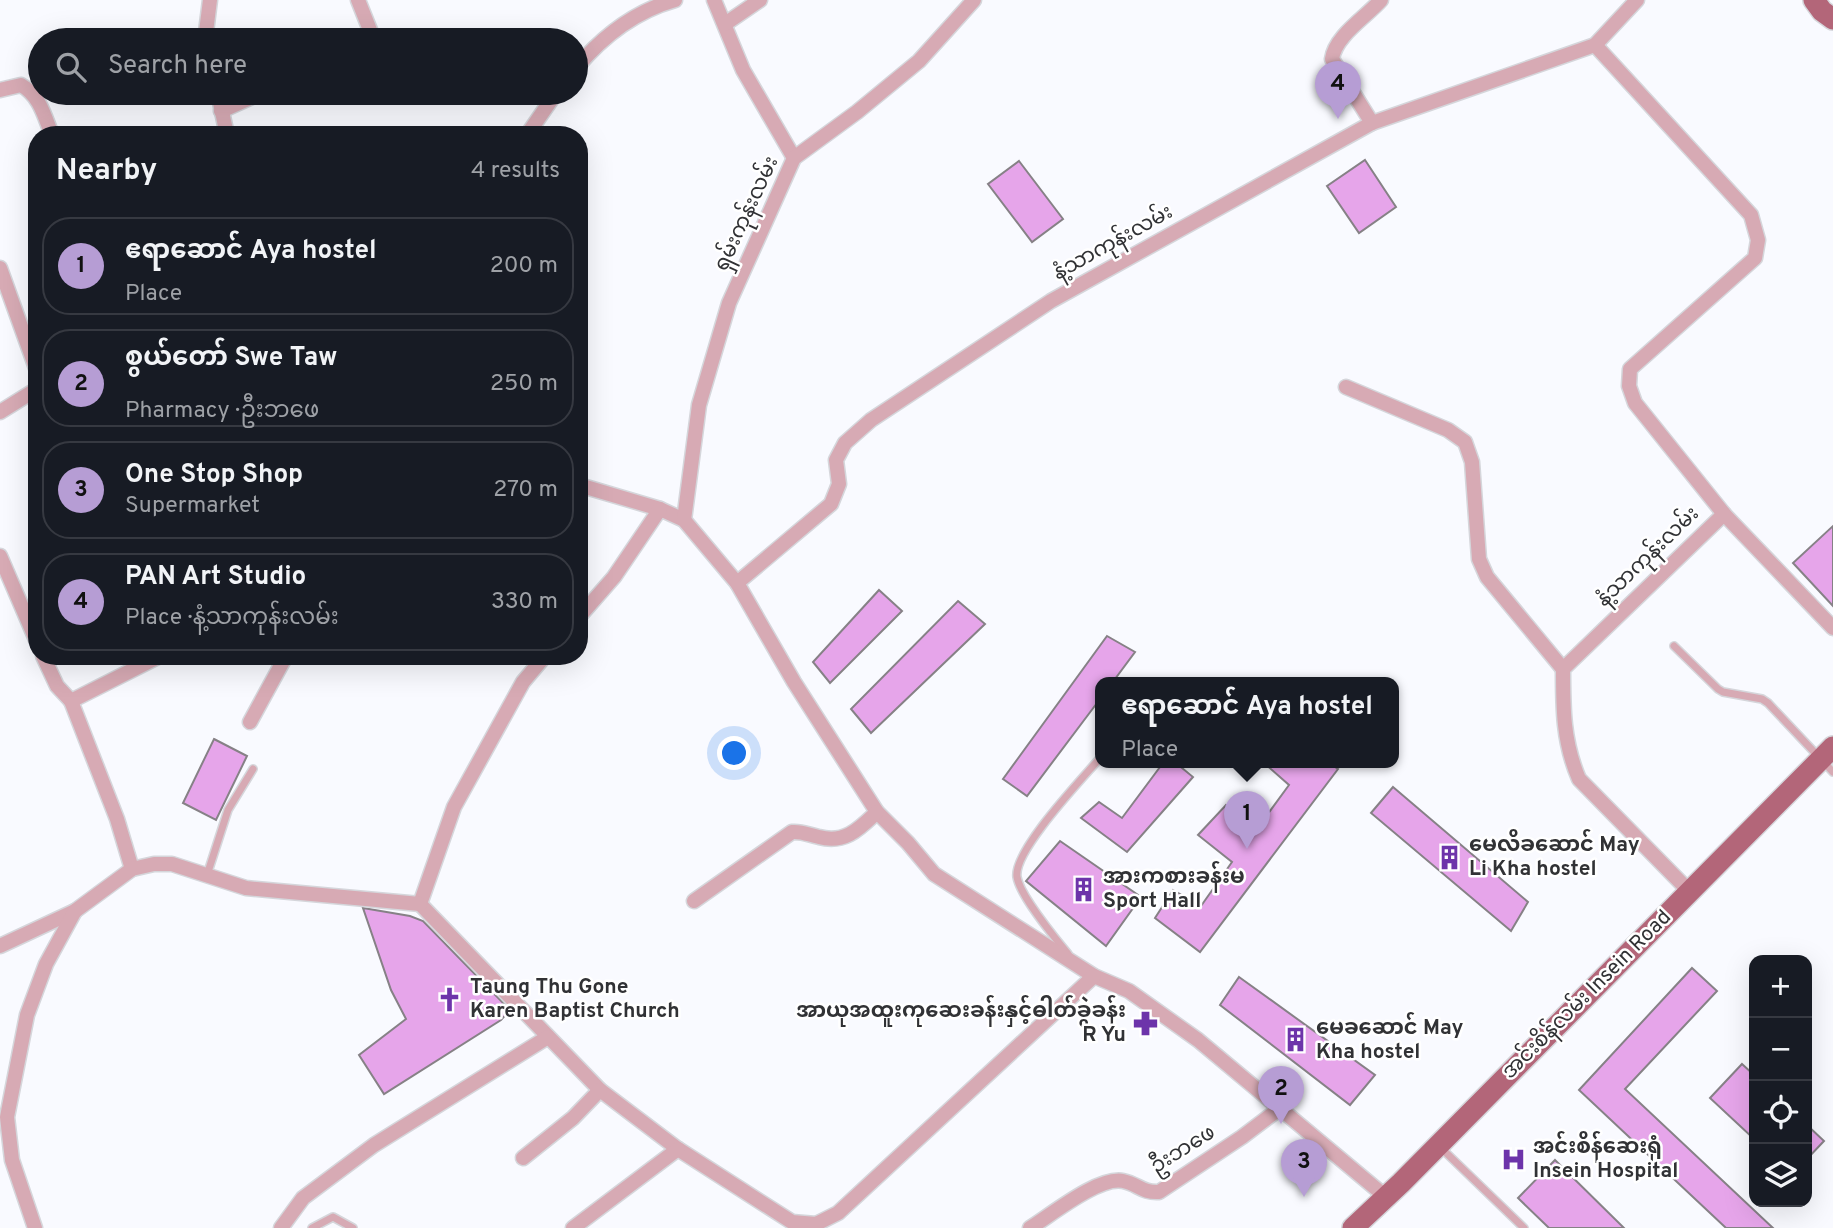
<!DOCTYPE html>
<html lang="en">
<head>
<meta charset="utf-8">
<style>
	body { margin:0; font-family:Overpass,"Noto Sans Myanmar",sans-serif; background:#20242c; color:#f1f3f6 }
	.controls { position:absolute; right:21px; bottom:21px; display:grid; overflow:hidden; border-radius:14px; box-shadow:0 7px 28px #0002 }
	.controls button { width:63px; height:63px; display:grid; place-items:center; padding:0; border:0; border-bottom:2px solid #363941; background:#171b24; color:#f1f3f6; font:35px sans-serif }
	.you { position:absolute; left:735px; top:754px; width:24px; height:24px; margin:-18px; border:5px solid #fff; border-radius:50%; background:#1a73e8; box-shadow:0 0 0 10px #1a73e833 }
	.badge { display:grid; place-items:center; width:46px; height:46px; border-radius:50%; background:#b69dd4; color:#111; font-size:23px; font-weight:700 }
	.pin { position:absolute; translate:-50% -58px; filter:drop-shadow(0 2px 4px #0008) }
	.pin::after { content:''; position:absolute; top:37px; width:24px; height:21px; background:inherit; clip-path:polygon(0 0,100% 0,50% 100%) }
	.popup { position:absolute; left:1095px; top:677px; width:304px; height:91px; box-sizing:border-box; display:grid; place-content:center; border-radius:14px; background:#171b24; filter:drop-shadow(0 2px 5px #0005); font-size:23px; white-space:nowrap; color:#9ea1a6 }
	.popup b { font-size:26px; color:#f1f3f6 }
	.popup::after { content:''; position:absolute; left:50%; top:100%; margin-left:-14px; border:14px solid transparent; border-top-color:#171b24 }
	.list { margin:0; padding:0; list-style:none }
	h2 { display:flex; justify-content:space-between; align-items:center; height:91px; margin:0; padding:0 28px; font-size:30px }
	h2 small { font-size:23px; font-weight:400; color:#9ea1a6 }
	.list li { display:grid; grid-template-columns:46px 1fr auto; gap:21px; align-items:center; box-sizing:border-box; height:98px; margin:0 14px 14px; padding:0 14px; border:2px solid #363941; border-radius:28px }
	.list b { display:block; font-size:26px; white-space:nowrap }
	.list p { margin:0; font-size:23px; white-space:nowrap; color:#9ea1a6 }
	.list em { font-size:23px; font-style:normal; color:#9ea1a6 }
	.icon { flex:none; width:38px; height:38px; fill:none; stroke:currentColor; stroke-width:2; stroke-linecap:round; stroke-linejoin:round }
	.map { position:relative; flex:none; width:1833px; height:1228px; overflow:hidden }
	.search { position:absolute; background:#171b24; box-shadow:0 7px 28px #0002; left:28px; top:28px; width:560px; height:77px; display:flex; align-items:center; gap:18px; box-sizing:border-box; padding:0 24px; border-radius:38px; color:#9ea1a6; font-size:26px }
	.panel { position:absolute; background:#171b24; box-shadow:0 7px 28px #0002; left:28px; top:126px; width:560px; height:539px; border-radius:28px }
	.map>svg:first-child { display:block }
</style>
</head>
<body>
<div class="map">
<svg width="1833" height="1228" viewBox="0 0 1833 1228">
	<rect width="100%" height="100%" fill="#f9faff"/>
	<g fill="#e6a5ea" stroke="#868186" stroke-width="2">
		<polygon points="1365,160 1396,207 1359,233 1327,186"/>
		<polygon points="1019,161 1063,219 1032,242 988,184"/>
		<polygon points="1833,526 1833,606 1793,563"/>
		<polygon points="879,590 902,611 830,683 813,662"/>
		<polygon points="958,601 985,624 871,733 851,709"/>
		<polygon points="1107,636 1135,652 1112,683 1100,683 1100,699 1027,796 1003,779"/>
		<polygon points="214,739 247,756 216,820 183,803"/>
		<polygon points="1163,763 1176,763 1193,777 1127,852 1081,818 1099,802 1122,818"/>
		<polygon points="1264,763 1329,763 1338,769 1200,952 1155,918 1173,890 1201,906 1232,862 1198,835 1226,805 1259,826 1289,785"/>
		<polygon points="1393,787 1528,902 1511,931 1371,813"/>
		<polygon points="1060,841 1141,897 1106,946 1026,881"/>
		<polygon points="363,908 410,916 423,921 510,1010 501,1020 384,1094 359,1055 406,1019 391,990"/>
		<polygon points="1692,968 1717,991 1625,1089 1773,1228 1726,1228 1579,1090"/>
		<polygon points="1239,977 1375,1075 1350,1105 1220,1005"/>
		<polygon points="1742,1064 1754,1075 1754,1139 1710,1098"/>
		<polygon points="1807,1125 1824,1141 1807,1159"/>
		<polygon points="1555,1160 1624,1228 1549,1228 1518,1198"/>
	</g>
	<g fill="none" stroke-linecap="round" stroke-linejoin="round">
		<defs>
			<g id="service">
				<polyline points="1674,646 1718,689 1723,692 1762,699 1768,703 1833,772"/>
				<polyline points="207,875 228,810 253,769"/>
				<path d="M1068,954C1055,938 1020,896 1017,877C1013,851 1082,779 1100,758"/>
				<polyline points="1439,1146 1524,1228"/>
				<polyline points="312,1228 333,1217 353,1228"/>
			</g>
			<g id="minor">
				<polyline points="358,0 374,40"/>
				<polyline points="714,0 743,70 794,158"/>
				<polyline points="725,24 760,0"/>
				<polyline points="208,40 206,32 210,0"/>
				<polyline points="1595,45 1751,215 1758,240 1755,258 1630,369 1629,386 1635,403 1724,514 1833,628"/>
				<path d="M576,68C602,37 636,11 675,0"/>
				<path d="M0,90L21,85C40,96 44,115 52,135"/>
				<polyline points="218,93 227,135"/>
				<polyline points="221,111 261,93"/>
				<path d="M1372,123L1332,59C1335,36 1366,17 1381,0"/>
				<polyline points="527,135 556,93"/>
				<polyline points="0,268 37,371"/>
				<polyline points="1346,387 1448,430 1465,442 1472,462 1479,559 1487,577 1563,669"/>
				<polyline points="0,412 37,389"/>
				<polyline points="579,485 660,509 684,520 737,583 794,682 877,812 908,843 934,874 1094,976 1129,991 1198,1040 1386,1197"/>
				<polyline points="684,520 699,405 729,303 794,158 857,112 919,61 974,0"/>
				<polyline points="0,556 37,642"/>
				<polyline points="737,583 831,504 839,484 836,460 845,443 871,420 1051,301 1372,123 1595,45 1637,0"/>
				<polyline points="579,617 614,577 660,509"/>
				<polyline points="43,656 57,686 71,701"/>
				<polyline points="250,722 286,656"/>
				<polyline points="132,869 117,819 71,701 160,656"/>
				<path d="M1690,892L1579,779C1563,742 1563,708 1563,669L1724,514"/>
				<path d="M694,901L792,832C802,831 809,835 819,837C845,844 859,829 877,812"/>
				<polyline points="420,904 600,1090 678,1149 792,1222 816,1224 838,1213 1094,976"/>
				<polyline points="420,904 454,807 523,682 545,656"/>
				<polyline points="0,946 75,911 132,869 154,864 172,864 246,888 420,904"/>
				<polyline points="523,1158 573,1118 600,1090"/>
				<polyline points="35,1228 12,1160 7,1117 27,1015 46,964 75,911"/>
				<polyline points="281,1228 303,1198 374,1145 548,1037"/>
				<polyline points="573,1228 678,1149"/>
				<path d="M1030,1228C1051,1215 1099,1176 1123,1181C1138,1184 1142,1193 1159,1192L1242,1137L1279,1109"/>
			</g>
			<g id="primary">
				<polyline points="1814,0 1822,11 1833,19"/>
				<polyline points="1353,1228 1401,1183 1833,747"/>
			</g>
		</defs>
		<use href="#service" stroke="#d5d6db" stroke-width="10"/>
		<use href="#minor" stroke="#d5d6db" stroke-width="17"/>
		<use href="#primary" stroke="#d5d6db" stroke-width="24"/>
		<use href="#service" stroke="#d7aab4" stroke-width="7"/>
		<use href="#minor" stroke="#d7aab4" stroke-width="14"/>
		<use href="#primary" stroke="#b36679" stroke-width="21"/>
	</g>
	<defs>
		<symbol id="building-bare" viewBox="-9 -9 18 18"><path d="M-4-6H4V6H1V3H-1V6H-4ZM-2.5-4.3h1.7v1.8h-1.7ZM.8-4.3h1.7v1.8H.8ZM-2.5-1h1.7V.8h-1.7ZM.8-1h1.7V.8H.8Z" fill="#6d34aa" stroke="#fff" stroke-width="2.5" paint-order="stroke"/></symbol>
		<symbol id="church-bare" viewBox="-9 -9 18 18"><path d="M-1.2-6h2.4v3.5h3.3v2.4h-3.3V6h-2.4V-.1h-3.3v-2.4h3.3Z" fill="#6d34aa" stroke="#fff" stroke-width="2.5" paint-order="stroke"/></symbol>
		<symbol id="pharmacy-bare" viewBox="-9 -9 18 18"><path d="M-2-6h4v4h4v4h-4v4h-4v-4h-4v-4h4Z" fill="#6d34aa" stroke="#fff" stroke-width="2.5" paint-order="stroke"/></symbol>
		<symbol id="hospital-bare" viewBox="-9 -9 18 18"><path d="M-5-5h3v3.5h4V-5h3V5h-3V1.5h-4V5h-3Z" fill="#6d34aa" stroke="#fff" stroke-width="2.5" paint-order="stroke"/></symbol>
	</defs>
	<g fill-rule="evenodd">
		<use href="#building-bare" x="1432" y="840" width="35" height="35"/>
		<use href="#building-bare" x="1066" y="872" width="35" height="35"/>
		<use href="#church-bare" x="432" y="982" width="35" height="35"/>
		<use href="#pharmacy-bare" x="1128" y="1006" width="35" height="35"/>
		<use href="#building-bare" x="1278" y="1022" width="35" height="35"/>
		<use href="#hospital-bare" x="1496" y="1142" width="35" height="35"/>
	</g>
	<g text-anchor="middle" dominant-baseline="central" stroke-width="5" stroke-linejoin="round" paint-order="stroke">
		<g font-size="21" fill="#313235" stroke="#fff">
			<text transform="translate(747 214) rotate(-65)">ရှမ်းကုန်းလမ်း</text>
			<text transform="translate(1113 243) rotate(-29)">နံ့သာကုန်းလမ်း</text>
			<text transform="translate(1648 557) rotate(-44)">နံ့သာကုန်းလမ်း</text>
			<text transform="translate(1587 995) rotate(-45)">အင်းစိန်လမ်း Insein Road</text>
			<text transform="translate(1183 1150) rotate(-32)">ဦးဘဖေ</text>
		</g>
		<g font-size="21" font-weight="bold" fill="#313235" stroke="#fff" text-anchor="start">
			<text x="1469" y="845">မေလိခဆောင် May<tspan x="1469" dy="24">Li Kha hostel</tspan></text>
			<text x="1103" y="877">အားကစားခန်းမ<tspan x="1103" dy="24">Sport Hall</tspan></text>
			<text x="470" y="987">Taung Thu Gone<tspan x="470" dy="24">Karen Baptist Church</tspan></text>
			<text x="1126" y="1011" text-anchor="end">အာယုအထူးကုဆေးခန်းနှင့်ဓါတ်ခွဲခန်း<tspan x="1126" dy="24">R Yu</tspan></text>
			<text x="1316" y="1028">မေခဆောင် May<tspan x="1316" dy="24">Kha hostel</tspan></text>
			<text x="1533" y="1147">အင်းစိန်ဆေးရုံ<tspan x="1533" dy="24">Insein Hospital</tspan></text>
		</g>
	</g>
</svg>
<div class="controls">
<button>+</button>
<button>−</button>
<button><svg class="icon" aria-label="locate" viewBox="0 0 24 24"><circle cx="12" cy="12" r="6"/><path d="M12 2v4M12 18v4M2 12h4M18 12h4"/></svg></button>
<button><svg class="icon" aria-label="layers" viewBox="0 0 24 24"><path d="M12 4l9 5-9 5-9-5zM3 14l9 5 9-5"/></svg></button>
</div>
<div class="you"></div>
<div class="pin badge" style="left:1247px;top:849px">1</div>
<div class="popup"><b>ဧရာဆောင် Aya hostel</b>Place</div>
<div class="pin badge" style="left:1281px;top:1124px">2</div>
<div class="pin badge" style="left:1304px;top:1197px">3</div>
<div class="pin badge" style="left:1338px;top:119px">4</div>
<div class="search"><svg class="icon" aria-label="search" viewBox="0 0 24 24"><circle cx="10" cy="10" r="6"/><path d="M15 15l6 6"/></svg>Search here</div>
<section class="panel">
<h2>Nearby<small>4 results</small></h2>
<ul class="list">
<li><span class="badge">1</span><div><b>ဧရာဆောင် Aya hostel</b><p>Place</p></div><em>200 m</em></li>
<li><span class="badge">2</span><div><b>စွယ်တော် Swe Taw</b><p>Pharmacy · ဦးဘဖေ</p></div><em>250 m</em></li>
<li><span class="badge">3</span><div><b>One Stop Shop</b><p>Supermarket</p></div><em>270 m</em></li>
<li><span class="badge">4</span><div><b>PAN Art Studio</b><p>Place · နံ့သာကုန်းလမ်း</p></div><em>330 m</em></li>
</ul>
</section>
</div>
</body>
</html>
